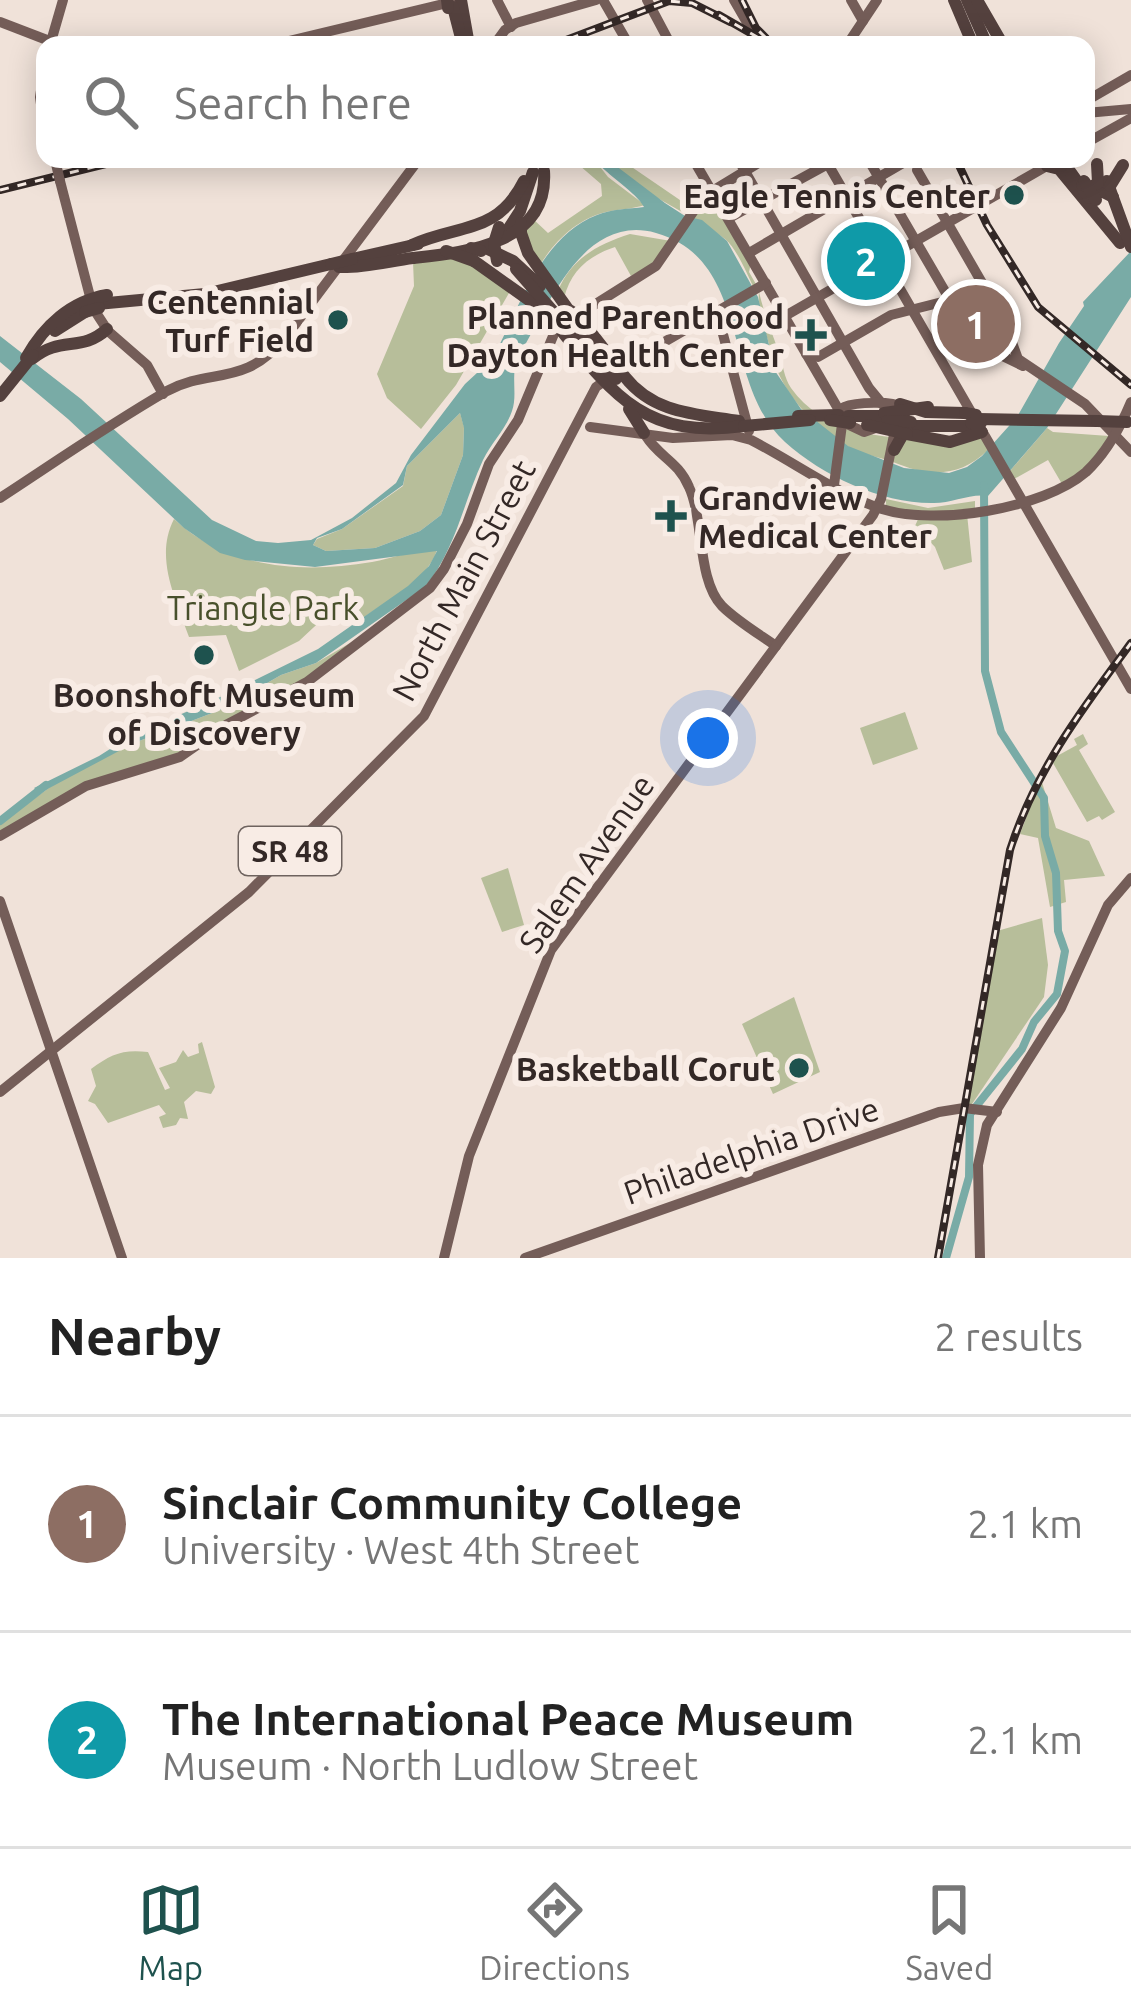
<!DOCTYPE html>
<html lang="en">
<head>
<meta charset="utf-8">
<style>
	body { margin:0; font-family:Ubuntu,sans-serif; background:#f2f2f2; color:#222 }
	.you { position:absolute; left:708px; top:738px; width:42px; height:42px; margin:-30px; border:9px solid #fff; border-radius:50%; background:#1a73e8; box-shadow:0 0 0 18px #1a73e833 }
	.badge { display:grid; place-items:center; width:78px; height:78px; border-radius:50%; background:#1e524e; color:#fff; font-size:39px; font-weight:700 }
	.pin { position:absolute; translate:-50% -50%; border:6px solid #fff; box-shadow:0 3px 12px #0006 }
	.list { margin:0; padding:0; list-style:none }
	h2 { display:flex; justify-content:space-between; align-items:center; height:156px; margin:0; padding:0 48px; font-size:51px }
	h2 small { font-size:39px; font-weight:400; color:#767676 }
	.list li { display:grid; grid-template-columns:78px 1fr auto; gap:36px; align-items:center; box-sizing:border-box; height:216px; padding:0 48px; border-top:3px solid #e0e0e0 }
	.list b { display:block; font-size:45px; white-space:nowrap }
	.list p { margin:0; font-size:39px; white-space:nowrap; color:#767676 }
	.list em { font-size:39px; font-style:normal; color:#767676 }
	.icon { flex:none; width:66px; height:66px; fill:none; stroke:currentColor; stroke-width:2; stroke-linecap:round; stroke-linejoin:round }
	.map { position:relative; flex:none; width:1131px; height:1258px; overflow:hidden }
	.search { position:absolute; background:#fff; box-shadow:0 6px 30px #0003; left:36px; right:36px; top:36px; height:132px; display:flex; align-items:center; gap:30px; box-sizing:border-box; padding:0 42px; border-radius:24px; color:#767676; font-size:45px }
	.sheet { height:588px; background:#fff }
	nav { display:flex; justify-content:space-around; align-items:center; box-sizing:border-box; height:168px; border-top:3px solid #e0e0e0; background:#fff; font-size:33px; color:#767676 }
	nav a { display:grid; justify-items:center; gap:6px }
	nav .on { color:#1e524e }
	.map>svg:first-child { display:block }
</style>
</head>
<body>
<div class="map">
<svg width="1131" height="1258" viewBox="0 0 1131 1258">
	<rect width="100%" height="100%" fill="#f0e2d9"/>
	<g fill="#b7be9a">
		<path d="M572,159H594L608,177L645,205C633,209 619,209 606,212C576,219 553,243 538,268L524,228L532,218L548,233L602,196L601,184Z"/>
		<path d="M607,159H620L696,211L709,196L751,263L749,272L757,286L754,288C747,274 737,249 725,239C689,211 639,195 607,159Z"/>
		<path d="M630,234L671,241L660,260L631,276L615,247C588,256 571,271 564,298L558,291C571,258 599,244 630,234Z"/>
		<polygon points="461,258 513,286 456,385 421,429 387,398 377,374 414,286 413,262"/>
		<path d="M759,292C764,314 772,332 779,353C783,364 784,378 791,388C831,445 921,441 982,438L988,450C959,478 929,477 893,462C879,457 861,454 849,447C813,425 783,396 772,355C767,335 757,310 759,292Z"/>
		<polygon points="460,413 464,427 463,455 441,515 420,531 375,548 326,551 313,545 317,539 342,529 403,486 407,466"/>
		<polygon points="1047,428 1053,432 1109,436 1090,465 1062,484 1048,460 1014,479 1009,472"/>
		<polygon points="886,499 928,508 975,501 975,512 967,514 972,562 944,570 935,547 915,526 919,517 886,508"/>
		<path d="M174,519C228,569 301,574 372,562C393,558 417,549 437,550C426,584 382,602 355,624L328,614L299,641L239,671L226,635L189,637C176,599 154,558 174,519Z"/>
		<polygon points="350,643 317,671 172,758 87,783 0,834 0,824 61,779 134,743 220,710 281,675 316,663"/>
		<polygon points="905,712 918,749 873,765 860,728"/>
		<polygon points="1083,734 1088,744 1079,750 1115,812 1102,820 1099,816 1087,822 1053,763 1057,756 1077,745 1074,739"/>
		<polygon points="1041,779 1056,828 1089,841 1105,876 1064,880 1066,902 1050,907 1038,838 1020,834"/>
		<polygon points="508,868 524,925 502,932 481,878"/>
		<polygon points="1042,918 1048,965 1044,997 970,1107 966,1105 997,931"/>
		<polygon points="794,997 820,1072 773,1094 742,1024"/>
		<path d="M202,1042L215,1087L211,1094L196,1091L184,1102L188,1119L180,1118L176,1125L163,1128L159,1117L166,1114L159,1105L108,1123L95,1104L88,1101L96,1086L91,1069C111,1054 123,1049 148,1052L165,1090L170,1088L159,1068L176,1062L183,1050L188,1057L199,1053L198,1044Z"/>
	</g>
	<path fill="#79aba6" fill-rule="evenodd" d="M594,159H607L665,203L685,216L702,220L727,241L758,297L775,371L801,409L848,446L904,468L949,473L967,467L982,456L1017,417L1059,343L1084,306L1083,302L1131,251V297L1047,428L988,496C971,493 952,503 934,503C882,504 823,476 785,442C722,385 751,259 656,233C582,212 547,310 518,357C510,375 518,394 512,411C506,429 491,443 483,460C463,503 456,549 425,587L316,663L281,675L220,710L134,743L40,793L34,788L99,756L132,735L212,701L318,649L408,586L429,566L437,551L315,567L245,560L220,553L184,528L68,419L0,362V336L81,399L212,520L256,541L278,543L311,540L352,518L396,483L411,455L465,384L490,361L491,357L483,356L497,350C521,302 543,236 597,215C612,209 628,209 644,207C636,192 608,176 594,159ZM460,413L464,428L463,455L441,515L420,531L375,548L326,551L313,545L317,538L342,529L403,485L407,466Z"/>
	<g fill="none" stroke-linecap="round" stroke-linejoin="round">
		<g stroke="#79aba6" stroke-width="8">
			<polyline points="0,821 46,785"/>
			<polyline points="946,1258 969,1177 970,1114 1022,1049 1034,1022 1057,994 1065,951 1058,931 1056,873 1045,836 1044,798 1001,732 985,671 984,485"/>
		</g>
		<g stroke="#745d58" stroke-width="10">
			<polyline points="497,0 511,27"/>
			<polyline points="603,0 629,45"/>
			<polyline points="647,0 671,45"/>
			<polyline points="734,0 760,45"/>
			<polyline points="851,0 863,21"/>
			<polyline points="0,22 60,45"/>
			<polyline points="50,45 63,0"/>
			<polyline points="272,45 452,2"/>
			<polyline points="494,45 505,30 516,23 596,0"/>
			<polyline points="847,45 877,0"/>
			<polyline points="45,64 40,97 45,133"/>
			<polyline points="1086,101 1131,75"/>
			<polyline points="1086,113 1131,109"/>
			<polyline points="1086,143 1131,118"/>
			<polyline points="693,159 847,424 864,432 881,426"/>
			<polyline points="738,159 869,388 883,405"/>
			<polyline points="825,159 1131,689"/>
			<polyline points="868,159 971,336 982,346 1023,366"/>
			<polyline points="917,170 1004,321 1018,359 1085,404 1131,452"/>
			<polyline points="60,181 93,308 108,331 147,365 163,394"/>
			<polyline points="729,218 837,159"/>
			<polyline points="749,253 910,159"/>
			<polyline points="717,312 749,431"/>
			<polyline points="785,316 1052,163"/>
			<polyline points="806,354 818,357 891,315 950,300"/>
			<path d="M842,414L844,407C856,402 893,401 900,407"/>
			<path d="M590,427L673,438L732,435L751,440C794,462 837,494 882,509C936,526 1043,509 1086,472C1105,454 1121,426 1131,402"/>
			<path d="M646,436C659,457 678,461 689,487C704,519 697,580 722,606C737,621 759,634 776,646"/>
			<polyline points="834,485 843,417"/>
			<path d="M0,498C55,462 110,424 167,391C211,367 243,388 285,338L419,159"/>
			<polyline points="0,836 86,786 180,757 226,725 307,682 430,588 444,569 467,524 489,464 518,420 556,329 656,266 704,196 765,159"/>
			<polyline points="0,901 122,1258"/>
			<polyline points="0,1092 249,892 424,716 596,387 640,356 766,283"/>
			<polyline points="444,1258 469,1156 551,950 873,515 881,499 896,425"/>
			<polyline points="525,1258 939,1112 964,1108 997,1112"/>
			<polyline points="980,1258 978,1165 987,1125 1061,1008 1108,905 1131,878"/>
		</g>
		<g stroke="#54413e" stroke-width="12">
			<polyline points="461,0 469,45"/>
			<polyline points="954,0 973,45"/>
			<polyline points="967,0 987,45"/>
			<polyline points="977,0 1003,45"/>
			<polyline points="453,7 461,38"/>
			<polyline points="1055,159 1047,166 1059,169 1120,243"/>
			<polyline points="1064,163 1089,198 1101,191 1113,197"/>
			<polyline points="1107,181 1131,247"/>
			<polyline points="1082,185 1091,187 1098,183 1097,164"/>
			<polyline points="1110,186 1123,165"/>
			<polyline points="507,231 520,211 533,172"/>
			<polyline points="521,233 528,253 570,312"/>
			<path d="M412,245C458,224 497,235 524,181"/>
			<polyline points="488,249 513,261 540,286"/>
			<polyline points="352,259 418,244"/>
			<polyline points="474,261 543,310"/>
			<path d="M339,267C364,268 389,261 413,258C467,252 549,244 544,171"/>
			<polyline points="97,304 205,294 331,264"/>
			<path d="M577,317C596,336 609,357 625,377C654,414 697,414 739,421"/>
			<polyline points="569,322 609,372"/>
			<path d="M560,329C616,399 648,439 744,426"/>
			<polyline points="55,331 85,312"/>
			<path d="M26,358C44,326 71,301 107,295"/>
			<path d="M32,359C61,335 81,353 107,329"/>
			<polyline points="0,396 33,355"/>
			<polyline points="629,409 644,433"/>
			<polyline points="798,416 839,415"/>
			<polyline points="848,416 885,416"/>
			<polyline points="978,419 1097,421"/>
			<polyline points="903,426 973,426"/>
			<polyline points="907,434 950,442 982,432"/>
			<polyline points="894,450 907,427 900,404 926,412 965,413"/>
		</g>
		<defs>
			<g id="rail">
				<polyline points="742,0 756,28 766,38"/>
				<polyline points="719,15 771,45"/>
				<polyline points="553,45 669,1 692,3 730,22"/>
				<polyline points="956,159 987,225 1038,307 1131,385"/>
				<polyline points="0,190 126,159"/>
				<path d="M938,1258L1010,850C1035,771 1082,709 1131,643"/>
			</g>
		</defs>
		<use href="#rail" stroke="#332826" stroke-width="8"/>
		<use href="#rail" stroke="#f8ece5" stroke-width="3" stroke-dasharray="9" stroke-linecap="butt"/>
		<polyline stroke="#745d58" stroke-width="10" points="56,164 60,181"/>
		<g stroke="#54413e" stroke-width="12">
			<polyline points="447,0 448,8"/>
			<polyline points="1056,159 1061,166"/>
			<polyline points="1084,181 1096,200"/>
			<polyline points="521,223 521,233"/>
			<polyline points="471,248 481,251"/>
			<polyline points="446,251 474,261"/>
			<polyline points="497,261 494,243 499,227"/>
			<polyline points="331,264 352,259"/>
			<polyline points="516,269 565,325"/>
			<polyline points="571,311 577,317"/>
			<polyline points="85,312 99,308"/>
			<polyline points="603,351 608,359"/>
			<polyline points="609,372 616,379"/>
			<polyline points="884,413 928,407"/>
			<polyline points="965,413 976,415"/>
			<polyline points="830,420 850,423"/>
			<polyline points="887,421 911,422"/>
			<polyline points="1097,421 1127,422"/>
			<polyline points="971,423 981,423"/>
			<polyline points="867,425 907,434"/>
			<polyline points="744,426 810,420"/>
		</g>
	</g>
	<g fill="#1e524e" stroke="#f8ece5" stroke-width="4.5">
		<circle cx="1014" cy="195" r="12"/>
		<circle cx="338" cy="320" r="12"/>
		<path d="M805 317h12v12h12v12h-12v12h-12v-12h-12v-12h12z"/>
		<path d="M665 498h12v12h12v12h-12v12h-12v-12h-12v-12h12z"/>
		<circle cx="204" cy="655" r="12"/>
		<circle cx="799" cy="1068" r="12"/>
	</g>
	<g text-anchor="middle" dominant-baseline="central" stroke-width="12" stroke-linejoin="round" paint-order="stroke">
		<rect fill="#f8ece5" stroke="#6e635f" stroke-width="3" x="239" y="827" width="102" height="48" rx="9"/>
		<g font-size="30" font-weight="bold" fill="#332826">
			<text x="290" y="851">SR 48</text>
		</g>
		<g font-size="33" font-weight="bold" fill="#332826" stroke="#f8ece5" text-anchor="end">
			<text x="990" y="195">Eagle Tennis Center</text>
			<text x="314" y="301">Centennial<tspan x="314" dy="38">Turf Field</tspan></text>
			<text x="784" y="316">Planned Parenthood<tspan x="784" dy="38">Dayton Health Center</tspan></text>
			<text x="698" y="497" text-anchor="start">Grandview<tspan x="698" dy="38">Medical Center</tspan></text>
			<text x="204" y="694" text-anchor="middle">Boonshoft Museum<tspan x="204" dy="38">of Discovery</tspan></text>
			<text x="775" y="1068">Basketball Corut</text>
		</g>
		<g font-size="33" fill="#332826" stroke="#f8ece5">
			<text transform="translate(463 580) rotate(-62)">North Main Street</text>
			<text transform="translate(586 863) rotate(-55)">Salem Avenue</text>
			<text transform="translate(751 1150) rotate(-19)">Philadelphia Drive</text>
		</g>
		<g font-size="33" fill="#48502b" stroke="#f8ece5">
			<text x="263" y="607">Triangle Park</text>
		</g>
	</g>
</svg>
<div class="you"></div>
<div class="pin badge" style="left:976px;top:324px;background:#8d6e63">1</div>
<div class="pin badge" style="left:866px;top:261px;background:#0f9aa8">2</div>
<div class="search"><svg class="icon" aria-label="search" viewBox="0 0 24 24"><circle cx="10" cy="10" r="6"/><path d="M15 15l6 6"/></svg>Search here</div>
</div>
<section class="sheet">
<h2>Nearby<small>2 results</small></h2>
<ul class="list">
<li><span class="badge" style="background:#8d6e63">1</span><div><b>Sinclair Community College</b><p>University · West 4th Street</p></div><em>2.1 km</em></li>
<li><span class="badge" style="background:#0f9aa8">2</span><div><b>The International Peace Museum</b><p>Museum · North Ludlow Street</p></div><em>2.1 km</em></li>
</ul>
</section>
<nav>
<a class="on"><svg class="icon" aria-label="map" viewBox="0 0 24 24"><path d="M3 6l6-2 6 2 6-2v14l-6 2-6-2-6 2zM9 4v14M15 6v14"/></svg>Map</a>
<a><svg class="icon" aria-label="directions" viewBox="0 0 24 24"><path d="M12 3l9 9-9 9-9-9zM9 14v-3h6M13 9l2 2-2 2"/></svg>Directions</a>
<a><svg class="icon" aria-label="saved" viewBox="0 0 24 24"><path d="M7 4h10v16l-5-4-5 4z"/></svg>Saved</a>
</nav>
</body>
</html>
